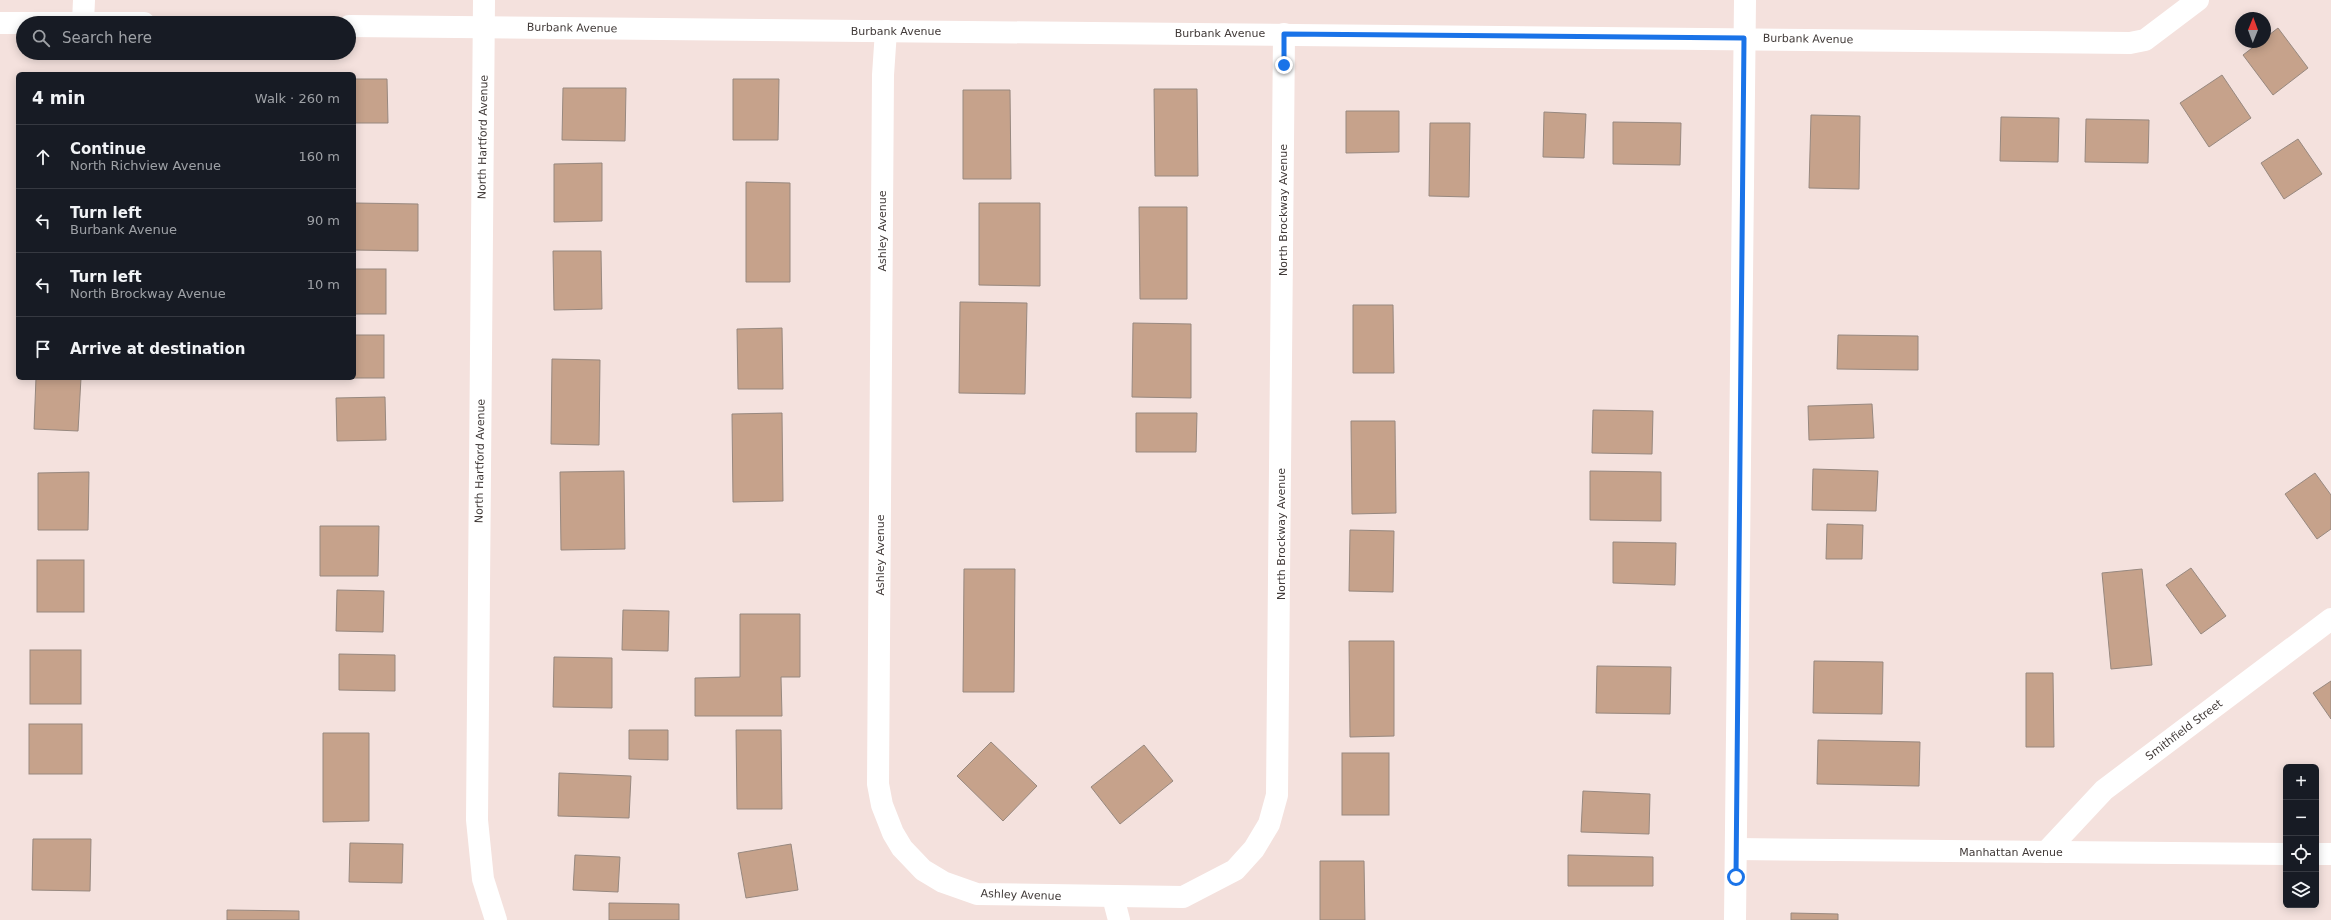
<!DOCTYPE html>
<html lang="en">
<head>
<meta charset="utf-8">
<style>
	body { margin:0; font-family:"DejaVu Sans",sans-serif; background:#20242c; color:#f1f3f6 }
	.controls { position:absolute; right:12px; bottom:12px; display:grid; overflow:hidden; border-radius:6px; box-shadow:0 2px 10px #0003 }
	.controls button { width:36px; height:36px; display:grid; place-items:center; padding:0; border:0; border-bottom:1px solid #363941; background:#171b24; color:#f1f3f6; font:20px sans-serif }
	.compass { position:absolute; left:2235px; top:12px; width:36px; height:36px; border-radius:50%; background:#171b24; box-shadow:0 2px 10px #0003; rotate:1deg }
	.stop { position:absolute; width:12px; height:12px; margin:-9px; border:3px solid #1a73e8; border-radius:50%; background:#fff }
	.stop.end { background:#1a73e8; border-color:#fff; box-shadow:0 1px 4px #0008 }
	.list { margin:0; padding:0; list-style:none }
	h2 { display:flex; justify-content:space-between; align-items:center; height:52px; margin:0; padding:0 16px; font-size:17px }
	h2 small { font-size:13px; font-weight:400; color:#9ea1a6 }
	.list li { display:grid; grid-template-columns:26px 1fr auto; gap:12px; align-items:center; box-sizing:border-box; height:64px; padding:0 16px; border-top:1px solid #363941 }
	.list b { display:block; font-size:15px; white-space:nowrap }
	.list p { margin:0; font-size:13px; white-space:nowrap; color:#9ea1a6 }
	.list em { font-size:13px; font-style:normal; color:#9ea1a6 }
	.icon { flex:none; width:22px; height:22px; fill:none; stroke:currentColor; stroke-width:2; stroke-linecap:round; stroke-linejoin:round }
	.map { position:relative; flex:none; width:2331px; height:920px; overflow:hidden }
	.search { position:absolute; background:#171b24; box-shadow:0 2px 10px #0003; left:16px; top:16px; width:340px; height:44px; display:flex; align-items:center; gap:10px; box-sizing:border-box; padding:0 14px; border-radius:22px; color:#9ea1a6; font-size:15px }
	.panel { position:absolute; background:#171b24; box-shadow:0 2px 10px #0003; left:16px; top:72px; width:340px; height:308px; border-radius:6px }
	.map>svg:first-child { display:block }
</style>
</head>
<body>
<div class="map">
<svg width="2331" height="920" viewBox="0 0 2331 920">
	<rect width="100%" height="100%" fill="#f4e1dd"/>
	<g fill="#c6a28b" stroke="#97887f">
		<polygon points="2278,28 2308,68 2273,95 2243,55 2260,42 2265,42 2265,38"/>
		<polygon points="2222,75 2251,118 2209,147 2180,103"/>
		<polygon points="354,79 387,79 388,123 354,123"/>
		<polygon points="733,79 779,79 778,140 733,140"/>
		<polygon points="563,88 626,88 625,141 562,140"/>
		<polygon points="1154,89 1197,89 1198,176 1155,176"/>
		<polygon points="963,90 1010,90 1011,179 963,179"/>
		<polygon points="1346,111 1399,111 1399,152 1346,153"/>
		<polygon points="1544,112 1586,114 1584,158 1543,157"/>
		<polygon points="1811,115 1860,116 1859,189 1809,188"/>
		<polygon points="2001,117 2059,118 2058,162 2000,161"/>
		<polygon points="2086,119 2149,120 2148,163 2085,162"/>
		<polygon points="1613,122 1681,123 1680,165 1613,164"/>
		<polygon points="1430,123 1470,123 1469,197 1429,196"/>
		<polygon points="2298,139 2322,174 2284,199 2261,163"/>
		<polygon points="602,163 602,221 554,222 554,164"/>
		<polygon points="746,182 790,183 790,282 746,282"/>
		<polygon points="355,203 418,204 418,251 354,250"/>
		<polygon points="979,203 1040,203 1040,286 979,285"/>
		<polygon points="1139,207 1187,207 1187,299 1140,299"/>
		<polygon points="553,251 601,251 602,309 554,310"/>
		<rect x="354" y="269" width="32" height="45"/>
		<polygon points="960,302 1027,303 1025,394 959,393"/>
		<polygon points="1353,305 1393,305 1394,373 1353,373"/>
		<polygon points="1133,323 1191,324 1191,398 1132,397"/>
		<polygon points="782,328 783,389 738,389 737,329"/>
		<rect x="354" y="335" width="30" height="43"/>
		<polygon points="1838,335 1918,336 1918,370 1837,369"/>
		<polygon points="552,359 600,360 599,445 551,444"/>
		<polygon points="36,378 81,378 78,431 34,429"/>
		<polygon points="385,397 386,440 337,441 336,398"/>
		<polygon points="1872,404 1874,438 1809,440 1808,406"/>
		<polygon points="1593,410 1653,411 1652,454 1592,453"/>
		<polygon points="782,413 783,501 733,502 732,414"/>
		<polygon points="1136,413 1197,413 1196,452 1136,452"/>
		<polygon points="1351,421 1395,421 1396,513 1352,514"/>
		<polygon points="1813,469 1878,471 1876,511 1812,510"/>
		<polygon points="624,471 625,549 561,550 560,472"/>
		<polygon points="1590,471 1661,472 1661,521 1590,520"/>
		<polygon points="89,472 88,530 38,530 38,473"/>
		<polygon points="2315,473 2331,495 2331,529 2317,539 2285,494"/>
		<polygon points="1827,524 1863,525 1862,559 1826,559"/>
		<polygon points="320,526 379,526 378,576 320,576"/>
		<polygon points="1350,530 1394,531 1393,592 1349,591"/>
		<polygon points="1613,542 1676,543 1675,585 1613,583"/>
		<rect x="37" y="560" width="47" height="52"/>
		<polygon points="2191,568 2226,616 2201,634 2166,585"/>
		<polygon points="964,569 1015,569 1014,692 963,692"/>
		<polygon points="2142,569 2152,665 2111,669 2102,573"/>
		<polygon points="337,590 384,591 383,632 336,631"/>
		<polygon points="623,610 669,611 668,651 622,650"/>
		<polygon points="740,614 800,614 800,677 781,677 782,716 695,716 695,678 740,677"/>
		<polygon points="1349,641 1394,641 1394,736 1350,737"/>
		<rect x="30" y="650" width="51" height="54"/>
		<polygon points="339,654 395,655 395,691 339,690"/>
		<polygon points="554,657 612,658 612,708 553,707"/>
		<polygon points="1814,661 1883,662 1882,714 1813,713"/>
		<polygon points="1597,666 1671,667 1670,714 1596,713"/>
		<polygon points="2026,673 2053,673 2054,747 2026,747"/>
		<polygon points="2331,681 2331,719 2313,693"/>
		<rect x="29" y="724" width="53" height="50"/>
		<polygon points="629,730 668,730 668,760 629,759"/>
		<polygon points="736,730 781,730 782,809 737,809"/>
		<polygon points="323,733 369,733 369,821 323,822"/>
		<polygon points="1818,740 1920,742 1919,786 1817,784"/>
		<polygon points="991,742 1037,786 1003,821 957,776"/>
		<polygon points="1144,745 1173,781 1120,824 1091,787"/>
		<rect x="1342" y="753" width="47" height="62"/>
		<polygon points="559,773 631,776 629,818 558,816"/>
		<polygon points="1583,791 1650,794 1649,834 1581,832"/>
		<polygon points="33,839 91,839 90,891 32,890"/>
		<polygon points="350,843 403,844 402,883 349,882"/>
		<polygon points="791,844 798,890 746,898 738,853"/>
		<polygon points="575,855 620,857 618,892 573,890"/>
		<polygon points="1568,855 1653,857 1653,886 1568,886"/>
		<polygon points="1320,861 1364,861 1365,920 1320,920"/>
		<polygon points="609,903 679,904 679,920 609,920"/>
		<polygon points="227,910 299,911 299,920 227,920"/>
		<polygon points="1791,913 1838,914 1838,920 1791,920"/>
	</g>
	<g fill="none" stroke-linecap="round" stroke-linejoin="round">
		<g stroke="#fff" stroke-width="22">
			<polyline points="484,0 477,820 483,879 496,920"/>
			<polyline points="83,22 84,0"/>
			<polyline points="0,23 144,23"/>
			<polyline points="349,26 2130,43 2145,40 2198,0"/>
			<polyline points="886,31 883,75 878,784 882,805 893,833 902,848 923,870 943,882 977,894 1183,897 1235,870 1254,849 1269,824 1277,795 1284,34"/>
			<polyline points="1736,849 2286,854"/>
			<polyline points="2046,852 2104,790 2331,619"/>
			<polyline points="2316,854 2331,854"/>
			<polyline points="1113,897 1119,920"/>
			<polyline points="1735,920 1745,0"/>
		</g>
	</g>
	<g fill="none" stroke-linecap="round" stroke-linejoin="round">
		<polyline stroke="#1a73e8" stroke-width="5" points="1284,65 1284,34 1744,38 1736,877"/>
	</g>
	<g text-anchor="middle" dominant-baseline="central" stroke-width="3" stroke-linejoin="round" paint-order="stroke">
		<g font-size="11" fill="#413a38" stroke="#fff">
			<text transform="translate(572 28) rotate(1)">Burbank Avenue</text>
			<text x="896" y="31">Burbank Avenue</text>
			<text x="1220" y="33">Burbank Avenue</text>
			<text transform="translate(1808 39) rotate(1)">Burbank Avenue</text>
			<text transform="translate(483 137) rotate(-89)">North Hartford Avenue</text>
			<text transform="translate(1283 210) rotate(-90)">North Brockway Avenue</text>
			<text transform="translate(882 231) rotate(-90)">Ashley Avenue</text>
			<text transform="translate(480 461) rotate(-89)">North Hartford Avenue</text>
			<text transform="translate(1281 534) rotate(-90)">North Brockway Avenue</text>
			<text transform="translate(880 555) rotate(-90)">Ashley Avenue</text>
			<text transform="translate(2184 730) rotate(-37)">Smithfield Street</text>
			<text x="2011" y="852">Manhattan Avenue</text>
			<text transform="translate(1021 895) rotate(2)">Ashley Avenue</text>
		</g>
	</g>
</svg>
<div class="controls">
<button>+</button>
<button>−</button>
<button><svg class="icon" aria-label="locate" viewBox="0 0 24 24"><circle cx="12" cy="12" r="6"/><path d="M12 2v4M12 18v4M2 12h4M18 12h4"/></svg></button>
<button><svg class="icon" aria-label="layers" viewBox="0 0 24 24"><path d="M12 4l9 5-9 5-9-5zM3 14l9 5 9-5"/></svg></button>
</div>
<svg class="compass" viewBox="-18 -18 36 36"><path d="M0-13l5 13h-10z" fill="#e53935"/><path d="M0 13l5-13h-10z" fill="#9ea1a6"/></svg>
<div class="stop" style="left:1736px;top:877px"></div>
<div class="stop end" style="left:1284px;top:65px"></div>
<div class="search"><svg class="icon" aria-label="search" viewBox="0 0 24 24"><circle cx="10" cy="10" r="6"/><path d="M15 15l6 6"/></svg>Search here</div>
<section class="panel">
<h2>4 min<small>Walk · 260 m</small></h2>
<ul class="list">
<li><svg class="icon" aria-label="ahead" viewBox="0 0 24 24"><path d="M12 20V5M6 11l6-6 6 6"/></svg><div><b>Continue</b><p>North Richview Avenue</p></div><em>160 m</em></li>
<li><svg class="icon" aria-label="left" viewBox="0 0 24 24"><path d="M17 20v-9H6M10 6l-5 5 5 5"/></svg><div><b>Turn left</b><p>Burbank Avenue</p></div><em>90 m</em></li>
<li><svg class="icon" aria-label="left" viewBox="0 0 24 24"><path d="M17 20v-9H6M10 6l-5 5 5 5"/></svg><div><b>Turn left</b><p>North Brockway Avenue</p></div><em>10 m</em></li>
<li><svg class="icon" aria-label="arrive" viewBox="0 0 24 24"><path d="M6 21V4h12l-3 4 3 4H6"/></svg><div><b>Arrive at destination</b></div></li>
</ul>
</section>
</div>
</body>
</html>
